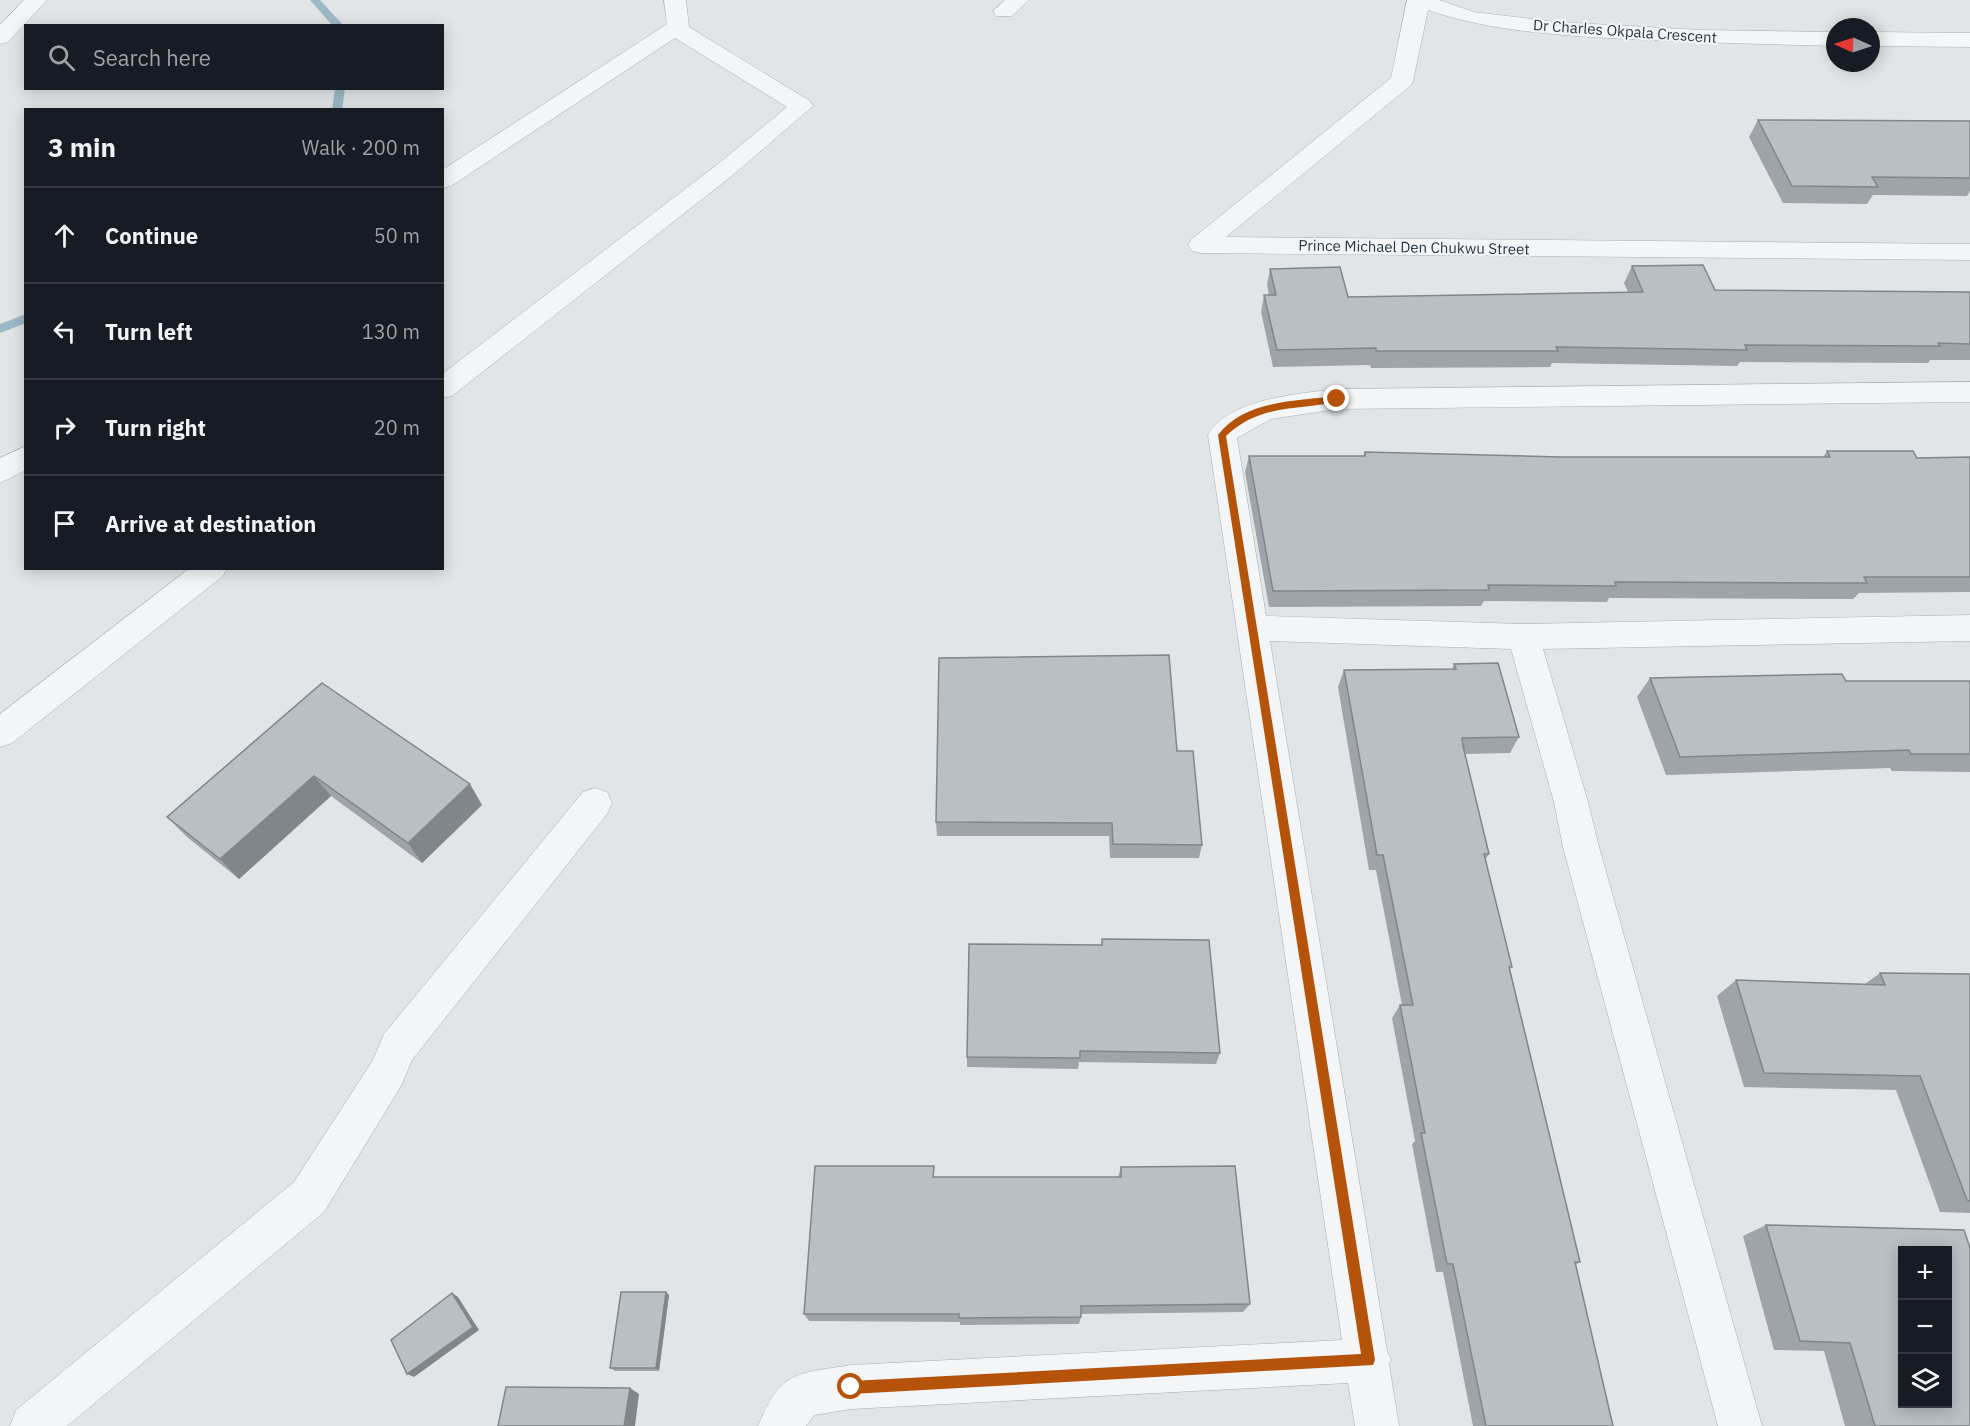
<!DOCTYPE html>
<html lang="en">
<head>
<meta charset="utf-8">
<style>
	body { margin:0; font-family:"IBM Plex Sans",sans-serif; background:#20242c; color:#f1f3f6 }
	.controls { position:absolute; right:18px; bottom:18px; display:grid; overflow:hidden; border-radius:0px; box-shadow:0 3px 15px #0003 }
	.controls button { width:54px; height:54px; display:grid; place-items:center; padding:0; border:0; border-bottom:2px solid #363941; background:#171b24; color:#f1f3f6; font:30px sans-serif }
	.compass { position:absolute; left:1826px; top:18px; width:54px; height:54px; border-radius:50%; background:#171b24; box-shadow:0 3px 15px #0003; rotate:273deg }
	.stop { position:absolute; width:18px; height:18px; margin:-14px; border:4px solid #b45309; border-radius:50%; background:#fff }
	.stop.end { background:#b45309; border-color:#fff; box-shadow:0 2px 6px #0008 }
	.list { margin:0; padding:0; list-style:none }
	h2 { display:flex; justify-content:space-between; align-items:center; height:78px; margin:0; padding:0 24px; font-size:26px }
	h2 small { font-size:20px; font-weight:400; color:#9ea1a6 }
	.list li { display:grid; grid-template-columns:39px 1fr auto; gap:18px; align-items:center; box-sizing:border-box; height:96px; padding:0 24px; border-top:2px solid #363941 }
	.list b { display:block; font-size:22px; white-space:nowrap }
	.list em { font-size:20px; font-style:normal; color:#9ea1a6 }
	.icon { flex:none; width:33px; height:33px; fill:none; stroke:currentColor; stroke-width:2; stroke-linecap:round; stroke-linejoin:round }
	.map { position:relative; flex:none; width:1970px; height:1426px; overflow:hidden }
	.search { position:absolute; background:#171b24; box-shadow:0 3px 15px #0003; left:24px; top:24px; width:420px; height:66px; display:flex; align-items:center; gap:15px; box-sizing:border-box; padding:0 21px; border-radius:0px; color:#9ea1a6; font-size:22px }
	.panel { position:absolute; background:#171b24; box-shadow:0 3px 15px #0003; left:24px; top:108px; width:420px; height:462px; border-radius:0px }
	.map>svg:first-child { display:block }
</style>
</head>
<body>
<div class="map">
<svg width="1970" height="1426" viewBox="0 0 1970 1426">
	<rect width="100%" height="100%" fill="#e1e5e8"/>
	<g fill="none" stroke-linecap="round" stroke-linejoin="round">
		<g fill="#9eb9c6" fill-rule="evenodd">
			<polygon points="310,0 320,0 344,26 333,26"/>
			<polygon points="335,88 345,88 342,110 332,110"/>
			<polygon points="26,314 26,323 0,333 0,324"/>
		</g>
		<defs>
			<g id="minor">
				<polygon points="24,0 47,0 8,42 0,44 0,25"/>
				<polygon points="664,0 686,0 689,27 810,101 813,106 734,174 452,396 442,398 442,374 718,164 787,107 675,38 451,186 442,188 442,170 667,24"/>
				<polygon points="1005,0 1029,0 1012,16 996,16 993,11"/>
				<path d="M1407,0H1439L1474,12L1556,22L1701,30L1835,32V46C1759,44 1683,42 1607,38C1546,34 1486,30 1428,10L1413,81L1410,86L1226,237L1970,244V260L1201,253L1192,251L1188,245L1192,239L1391,78Z"/>
				<polygon points="1871,32 1970,33 1970,47 1871,46"/>
				<path d="M1970,382V402L1337,409L1271,419L1237,438L1266,616L1523,624L1970,615V641L1543,649L1588,802L1599,847L1762,1426H1718L1563,847L1554,802L1511,649L1270,641L1387,1351L1391,1360L1389,1364L1399,1426H1355L1348,1383L851,1409L814,1415L806,1426H758C781,1370 796,1374 851,1365L1342,1340L1208,435C1229,398 1299,394 1337,389Z"/>
				<polygon points="26,446 26,470 0,483 0,458"/>
				<polygon points="190,568 227,568 223,576 12,743 0,747 0,714"/>
				<polygon points="595,788 607,792 612,803 607,814 412,1060 401,1086 324,1212 67,1426 10,1426 16,1410 294,1182 373,1060 384,1034 583,792"/>
			</g>
		</defs>
		<use href="#minor" stroke="#a6adb2" stroke-width="1"/>
		<use href="#minor" fill="#f3f5f7" fill-rule="evenodd"/>
	</g>
	<g fill="#9ea4a9">
		<polygon points="1758,120 1970,121 1970,191 1967,196 1873,195 1867,204 1783,203 1749,137"/>
		<polygon points="1632,266 1715,290 1970,292 1970,360 1930,360 1928,363 1740,362 1737,366 1552,363 1550,367 1371,368 1370,365 1273,367 1261,312 1264,295 1269,295 1267,285 1270,269 1348,297 1628,292 1624,283"/>
		<polygon points="1827,451 1917,458 1970,457 1970,592 1859,593 1853,599 1609,598 1607,602 1484,601 1481,606 1269,607 1245,472 1249,456 1363,456 1365,452 1561,457 1823,457"/>
		<polygon points="1454,664 1519,737 1510,753 1465,754 1489,854 1485,860 1512,967 1510,969 1580,1262 1575,1265 1613,1426 1473,1426 1443,1272 1436,1272 1412,1144 1415,1141 1392,1018 1400,1005 1402,1005 1376,870 1369,870 1338,687 1344,670 1452,669"/>
		<polygon points="1650,678 1846,681 1970,681 1970,772 1892,771 1890,768 1666,775 1637,697"/>
		<polygon points="322,683 482,805 422,863 331,796 239,879 187,837 167,817"/>
		<polygon points="1177,751 1202,845 1199,858 1110,858 1109,836 937,836 936,822"/>
		<polygon points="1102,939 1220,1053 1216,1064 1079,1062 1078,1069 967,1067 967,1057 1101,945"/>
		<polygon points="1880,973 1970,974 1970,1213 1940,1212 1896,1090 1744,1087 1717,996 1736,980 1865,984"/>
		<polygon points="1121,1167 1250,1304 1243,1312 1081,1314 1081,1317 1079,1324 960,1325 960,1322 809,1321 804,1314 935,1177 1118,1177"/>
		<polygon points="1766,1225 1970,1426 1845,1426 1824,1351 1774,1350 1743,1236"/>
		<polygon points="669,1295 659,1371 615,1371 610,1368"/>
	</g>
	<g fill="#81868a">
		<polygon points="314,776 331,796 239,879 220,859"/>
		<polygon points="470,784 482,805 422,863 408,843"/>
		<polygon points="666,1292 669,1295 659,1371 656,1368"/>
		<polygon points="452,1293 458,1297 479,1330 414,1377 407,1374"/>
		<polygon points="630,1388 639,1394 635,1426 624,1426"/>
	</g>
	<g fill="#b8bfc5" stroke="#81868a" stroke-width="1.5" fill-rule="evenodd">
		<polygon points="1758,120 1970,121 1970,178 1872,177 1878,187 1792,186"/>
		<polygon points="1703,265 1715,290 1970,292 1970,344 1938,343 1940,346 1745,345 1747,350 1556,347 1558,351 1376,351 1376,348 1277,350 1264,295 1276,295 1270,269 1340,267 1348,297 1643,292 1632,266"/>
		<polygon points="1827,451 1913,451 1917,458 1970,457 1970,577 1864,577 1867,583 1615,582 1616,586 1488,585 1489,590 1273,591 1249,456 1365,456 1365,452 1561,457 1830,457"/>
		<polygon points="1169,655 1177,751 1193,751 1202,845 1113,844 1112,823 936,822 939,658"/>
		<polygon points="1498,663 1519,737 1462,738 1463,746 1489,854 1484,854 1512,967 1509,967 1580,1262 1575,1262 1613,1426 1486,1426 1453,1264 1447,1264 1421,1133 1425,1133 1400,1005 1413,1005 1383,855 1377,855 1344,670 1456,669 1454,664"/>
		<polygon points="1842,674 1846,681 1970,681 1970,754 1911,754 1909,750 1680,757 1650,678"/>
		<polygon points="322,683 470,784 408,843 314,776 220,859 167,817"/>
		<polygon points="1102,939 1209,940 1220,1053 1080,1051 1080,1058 967,1057 969,944 1102,945"/>
		<polygon points="1880,973 1970,974 1970,1201 1967,1200 1920,1076 1764,1073 1736,980 1885,985"/>
		<polygon points="815,1166 934,1166 933,1177 1121,1177 1121,1167 1235,1166 1250,1304 1081,1306 1081,1317 959,1318 959,1314 804,1314"/>
		<path d="M1766,1225L1964,1230L1970,1248V1426H1875L1850,1343L1800,1341ZM1902,1251H1947V1404H1902Z"/>
		<polygon points="621,1292 666,1292 656,1368 610,1368"/>
		<polygon points="452,1293 473,1327 407,1374 391,1340"/>
		<polygon points="506,1387 630,1388 624,1426 498,1426"/>
	</g>
	<path fill="#b45309" d="M1337,396L1340,401C1297,411 1261,403 1226,436L1375,1360L1373,1365L851,1394L846,1392L844,1387L851,1381L1361,1354L1218,435C1245,400 1296,401 1337,396Z"/>
	<g text-anchor="middle" dominant-baseline="central" stroke-width="4.5" stroke-linejoin="round" paint-order="stroke">
		<g font-size="15" fill="#2a353f" stroke="#f0f4f6">
			<text transform="translate(1625 31) rotate(4)">Dr Charles Okpala Crescent</text>
			<text transform="translate(1414 247) rotate(1)">Prince Michael Den Chukwu Street</text>
		</g>
	</g>
</svg>
<div class="controls">
<button>+</button>
<button>−</button>
<button><svg class="icon" aria-label="layers" viewBox="0 0 24 24"><path d="M12 4l9 5-9 5-9-5zM3 14l9 5 9-5"/></svg></button>
</div>
<svg class="compass" viewBox="-18 -18 36 36"><path d="M0-13l5 13h-10z" fill="#e53935"/><path d="M0 13l5-13h-10z" fill="#9ea1a6"/></svg>
<div class="stop" style="left:851px;top:1387px"></div>
<div class="stop end" style="left:1337px;top:399px"></div>
<div class="search"><svg class="icon" aria-label="search" viewBox="0 0 24 24"><circle cx="10" cy="10" r="6"/><path d="M15 15l6 6"/></svg>Search here</div>
<section class="panel">
<h2>3 min<small>Walk · 200 m</small></h2>
<ul class="list">
<li><svg class="icon" aria-label="ahead" viewBox="0 0 24 24"><path d="M12 20V5M6 11l6-6 6 6"/></svg><div><b>Continue</b></div><em>50 m</em></li>
<li><svg class="icon" aria-label="left" viewBox="0 0 24 24"><path d="M17 20v-9H6M10 6l-5 5 5 5"/></svg><div><b>Turn left</b></div><em>130 m</em></li>
<li><svg class="icon" aria-label="right" viewBox="0 0 24 24"><path d="M7 20v-9h11M14 6l5 5-5 5"/></svg><div><b>Turn right</b></div><em>20 m</em></li>
<li><svg class="icon" aria-label="arrive" viewBox="0 0 24 24"><path d="M6 21V4h12l-3 4 3 4H6"/></svg><div><b>Arrive at destination</b></div></li>
</ul>
</section>
</div>
</body>
</html>
